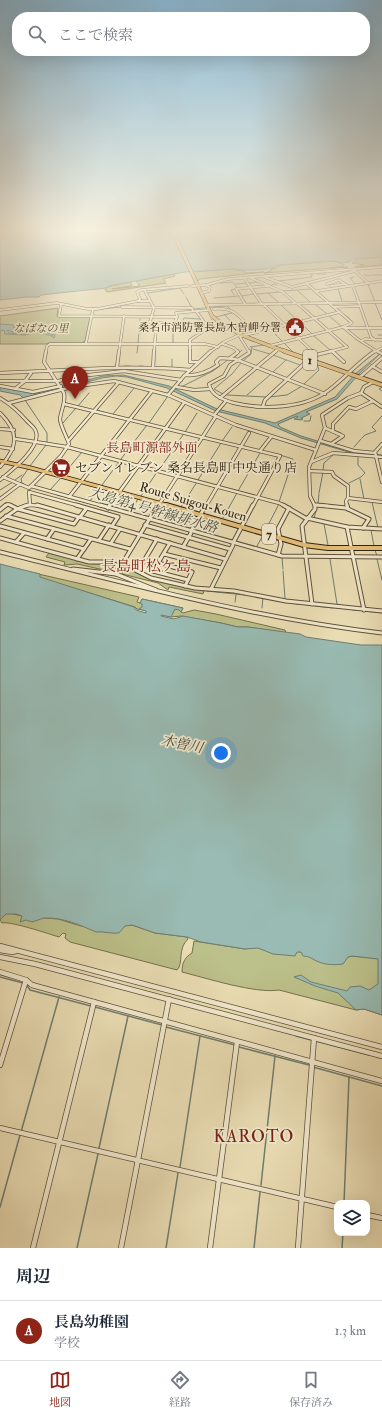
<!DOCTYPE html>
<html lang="ja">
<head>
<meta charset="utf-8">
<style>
	body { margin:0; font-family:"IM FELL Double Pica","Noto Serif JP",serif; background:#f6f6f7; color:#1f2937 }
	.controls { position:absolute; right:12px; bottom:12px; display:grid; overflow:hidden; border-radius:8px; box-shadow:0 4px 16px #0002 }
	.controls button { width:36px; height:36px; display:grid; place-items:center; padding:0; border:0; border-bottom:1px solid #e0e1e3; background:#fff; color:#1f2937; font:20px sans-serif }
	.you { position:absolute; left:221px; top:753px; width:14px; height:14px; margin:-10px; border:3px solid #fff; border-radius:50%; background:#1a73e8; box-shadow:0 0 0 6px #1a73e833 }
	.badge { display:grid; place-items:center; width:26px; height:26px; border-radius:50%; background:#8f2418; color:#fff; font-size:13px; font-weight:700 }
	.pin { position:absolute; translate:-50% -33px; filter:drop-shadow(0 1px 2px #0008) }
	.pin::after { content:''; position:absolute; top:21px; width:14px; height:12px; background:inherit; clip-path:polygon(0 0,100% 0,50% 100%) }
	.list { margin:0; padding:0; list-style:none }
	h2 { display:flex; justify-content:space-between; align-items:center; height:52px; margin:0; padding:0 16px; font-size:17px }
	h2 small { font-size:13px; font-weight:400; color:#747a83 }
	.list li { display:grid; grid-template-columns:26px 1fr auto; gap:12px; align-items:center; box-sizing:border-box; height:60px; padding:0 16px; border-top:1px solid #e0e1e3 }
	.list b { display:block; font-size:15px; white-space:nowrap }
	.list p { margin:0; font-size:13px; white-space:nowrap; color:#747a83 }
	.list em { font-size:13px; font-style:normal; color:#747a83 }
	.icon { flex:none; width:22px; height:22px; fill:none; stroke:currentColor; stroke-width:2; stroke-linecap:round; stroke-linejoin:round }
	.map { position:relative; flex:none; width:382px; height:1248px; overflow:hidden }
	.search { position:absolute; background:#fff; box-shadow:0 4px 16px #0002; left:12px; right:12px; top:12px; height:44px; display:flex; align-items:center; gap:10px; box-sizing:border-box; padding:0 14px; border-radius:16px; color:#747a83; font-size:15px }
	.sheet { height:112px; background:#fff }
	nav { display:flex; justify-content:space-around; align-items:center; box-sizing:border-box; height:56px; border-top:1px solid #e0e1e3; background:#fff; font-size:11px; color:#747a83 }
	nav a { display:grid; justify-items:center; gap:2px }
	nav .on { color:#8f2418 }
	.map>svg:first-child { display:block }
</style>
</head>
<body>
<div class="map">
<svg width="382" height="1248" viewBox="0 0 382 1248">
	<rect width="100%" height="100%" fill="#ebdeb5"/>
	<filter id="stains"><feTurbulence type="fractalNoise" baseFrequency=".005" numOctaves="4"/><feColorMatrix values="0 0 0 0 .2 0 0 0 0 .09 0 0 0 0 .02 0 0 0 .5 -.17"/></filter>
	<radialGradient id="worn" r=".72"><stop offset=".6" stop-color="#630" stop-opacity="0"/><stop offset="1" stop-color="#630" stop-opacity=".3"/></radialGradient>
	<g fill="#bcc08a" stroke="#76714c">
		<polygon points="382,257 382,265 355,267 364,265 352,263 357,259"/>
		<polygon points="334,261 343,264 344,266 330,268 348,267 264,273 271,271 271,269 276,268 280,265"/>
		<polygon points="230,269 244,271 245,273 264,272 200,279 198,281 193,272"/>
		<polygon points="174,274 175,276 163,279 166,283 107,292 105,289 110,286 130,282 132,284 131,286 112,289 140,286 136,281"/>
		<polygon points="58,308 57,316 90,317 85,341 82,343 49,343 46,344 0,344 0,316"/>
		<path d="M49,553C62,556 75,560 87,563C97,565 107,562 116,567V569L113,572L77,564L64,565L65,562L46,557Z"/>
		<polygon points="129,568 150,578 204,591 203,594 169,587 168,590 158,583 122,574 123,570"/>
		<polygon points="34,573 139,597 137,602 140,603 142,599 183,608 181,612 183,613 194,610 216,614 285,630 286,633 248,627 238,627 221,623 181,616 171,617 163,615 164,613 137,609 135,607 83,591 37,581"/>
		<path d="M0,911L22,916L58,919L81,926L99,928L132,925L155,933L187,937L188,939C177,949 184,963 177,970L70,942L65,938L66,934L63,933L59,937C49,934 11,921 2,923L0,920Z"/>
		<path d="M194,941L245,949L254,947L348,957L352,956L382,959V1015L364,1009L356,1010L279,990C256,994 206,978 182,972C182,963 185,957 192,953Z"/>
	</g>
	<g fill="#99bbb3" stroke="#6f7e71">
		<path d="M0,228H382V257L353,259L349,262L342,263L334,261L278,265C270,271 242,271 232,269L185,272L109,286L106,288L41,295L39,297H27L0,300Z"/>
		<polygon points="0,324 13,325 14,328 20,325 27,326 25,329 26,331 14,332 7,330 9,333 25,334 40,329 43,332 54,334 55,336 54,338 51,336 53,335 47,335 39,331 25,335 5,334 4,330 0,331"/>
		<polygon points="382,352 358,375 337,399 306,412 310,414 301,418 303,419 301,420 294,419 298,417 297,416 278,424 280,427 301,436 353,452 382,455 382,456 352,453 301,438 265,423 216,411 167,388 127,377 116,376 102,378 24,399 20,395 0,391 0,387 36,393 103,376 123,375 169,386 217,409 275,423 335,397 355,374"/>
		<path d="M0,564L40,574V577L134,607L136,610L146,613V611L139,609L142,607V604L140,603L142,599L183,608L181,612L179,610L175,609L171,617L161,615V616L174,619L183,616L221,623L238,627H248L300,634L306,637L361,645H382V1015L364,1009L356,1010L338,993L315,986L294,977L301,975L311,982L347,991L350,987L360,986L369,990L378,984V959L352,956L348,957L343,964C335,965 326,965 319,962C313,960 310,956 303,956L301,952H297L295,956L273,954L258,948L245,949L201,942L187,937L155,933L132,925L125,926L119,933C111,934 103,931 96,932C80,925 62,917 44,918C40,919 36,921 32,922L26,920L20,922L22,916L16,914H6L0,920Z"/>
	</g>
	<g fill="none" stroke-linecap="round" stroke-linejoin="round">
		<g stroke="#6f7e71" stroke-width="1">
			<polyline points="317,274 326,274"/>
			<polyline points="364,274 368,276 371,275"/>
			<polyline points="372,275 382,275"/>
			<polyline points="354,277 350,278 356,285"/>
			<polyline points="279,281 312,277 310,275 313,275"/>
			<polyline points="220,283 233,282 237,288"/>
			<polyline points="249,283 257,282"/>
			<polyline points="236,284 247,283"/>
			<polyline points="368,284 375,302"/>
			<polyline points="270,286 274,284 277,285"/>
			<polyline points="338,289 342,301"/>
			<polyline points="238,290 246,303"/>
			<polyline points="283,291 311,289"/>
			<polyline points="298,291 310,302"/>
			<polyline points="148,293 180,288 184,294"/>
			<polyline points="257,294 268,293"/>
			<polyline points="234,295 231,290 235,289"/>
			<polyline points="242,296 254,294"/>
			<polyline points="186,297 192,308"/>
			<polyline points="214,298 239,296"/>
			<polyline points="279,303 268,293 281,292"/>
			<polyline points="375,303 382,320"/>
			<polyline points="280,304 298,321"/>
			<polyline points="332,304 334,306"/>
			<polyline points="316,305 327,314"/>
			<polyline points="227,306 231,310"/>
			<polyline points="157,308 193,309 237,305"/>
			<polyline points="337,309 340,311"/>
			<polyline points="93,310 122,307"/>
			<polyline points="224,314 239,330"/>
			<polyline points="343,314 349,318"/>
			<polyline points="328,315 341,326"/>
			<polyline points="216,317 232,313"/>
			<polyline points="350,319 353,323 351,325"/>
			<polyline points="300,322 312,334"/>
			<polyline points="209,325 214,322 211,319"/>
			<polyline points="266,325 269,328"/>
			<polyline points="211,326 225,333"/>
			<polyline points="147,327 146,322 149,322 150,318"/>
			<polyline points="180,327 184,318 200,319"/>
			<polyline points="348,329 352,333"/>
			<polyline points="275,334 277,336"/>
			<polyline points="378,335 382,335"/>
			<polyline points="314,336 330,350"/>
			<polyline points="278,337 282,341"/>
			<polyline points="138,343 140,319"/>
			<polyline points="173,343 173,332 178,328"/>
			<polyline points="284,343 294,353"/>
			<polyline points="250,347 264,345"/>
			<polyline points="253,349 270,354"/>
			<polyline points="137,353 138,345"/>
			<polyline points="273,355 300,365"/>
			<polyline points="235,357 242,350"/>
			<polyline points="172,359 172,368"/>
			<polyline points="243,361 251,354 252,347"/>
			<polyline points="124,366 131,366"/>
			<polyline points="139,366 143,366"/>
			<polyline points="272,373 286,360"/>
			<polyline points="304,384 319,370 317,364"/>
			<polyline points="181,387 213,371 229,359"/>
			<polyline points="382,387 379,389 382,391"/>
			<polyline points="223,394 214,389 232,374 241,363"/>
			<polyline points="227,395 266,397"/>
			<polyline points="247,395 271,374"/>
			<polyline points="269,397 287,395 302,386"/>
			<polyline points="25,400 47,433 47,442"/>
			<polyline points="78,406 89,393"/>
			<polyline points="96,410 106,413"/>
			<path d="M2,413C19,430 19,441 7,461"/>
			<polyline points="113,414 135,387"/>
			<polyline points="69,416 76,408"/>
			<polyline points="304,421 310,421 311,416"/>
			<polyline points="63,423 68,417"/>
			<polyline points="149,423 168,396"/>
			<polyline points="334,430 341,433"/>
			<polyline points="185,432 197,413"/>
			<polyline points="362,438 365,435 376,431 372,427 382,416"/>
			<polyline points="222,441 232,427"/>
			<polyline points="354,447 361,439"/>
			<polyline points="280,455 293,459 291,468"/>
			<polyline points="121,459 147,425"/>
			<polyline points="30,466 46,445"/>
			<polyline points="28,469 21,479 22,483 29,487"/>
			<polyline points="159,470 183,435"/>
			<polyline points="323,470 324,463 334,454"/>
			<polyline points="63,475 82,452"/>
			<polyline points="360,479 364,499"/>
			<polyline points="15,480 22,475"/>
			<polyline points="198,480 221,443"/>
			<polyline points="349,483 361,477 365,473 358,465 358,456"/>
			<polyline points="102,485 119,462"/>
			<polyline points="0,490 13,482"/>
			<polyline points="50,490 60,479"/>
			<polyline points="238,491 260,453"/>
			<polyline points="319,493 323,472"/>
			<polyline points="349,493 350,498"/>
			<polyline points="57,495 106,508"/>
			<polyline points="141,496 157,472"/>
			<polyline points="90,501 99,488"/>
			<polyline points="279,502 290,469"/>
			<polyline points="372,502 378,528"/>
			<polyline points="318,504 319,494"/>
			<polyline points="181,507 197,482"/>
			<polyline points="109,509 170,526"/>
			<polyline points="130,512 138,499"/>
			<polyline points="223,518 237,493"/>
			<polyline points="314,518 316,511"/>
			<polyline points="170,524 178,511"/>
			<polyline points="324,524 328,545"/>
			<polyline points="371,530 374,546"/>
			<polyline points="265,531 279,504"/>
			<polyline points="213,535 220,523"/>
			<polyline points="256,548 263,535"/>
			<polyline points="375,550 377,556"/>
			<polyline points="282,557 283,569"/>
			<polyline points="330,559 337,604"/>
			<polyline points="377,559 382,580"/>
			<polyline points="283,571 285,598"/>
			<polyline points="206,591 245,595"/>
			<polyline points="272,600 284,602"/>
			<polyline points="235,602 236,595"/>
			<polyline points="296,604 311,605"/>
			<polyline points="315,606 333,608"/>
			<polyline points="262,608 263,597"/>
			<polyline points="336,608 349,609"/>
			<polyline points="353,610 357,610"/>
			<polyline points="359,610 372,612"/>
			<polyline points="374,612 382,613"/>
		</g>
		<g stroke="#6f7e71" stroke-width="1.5">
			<polyline points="0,977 23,983"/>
			<polyline points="26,984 30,990 91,1006"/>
			<polyline points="95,1007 162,1025"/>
			<polyline points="166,1027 235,1045"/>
			<polyline points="273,1029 291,1034"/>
			<polyline points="296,1036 311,1040"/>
			<polyline points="316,1041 369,1055"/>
			<polyline points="239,1047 309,1065"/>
			<polyline points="374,1056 382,1058"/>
			<polyline points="313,1067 382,1086"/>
			<polyline points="21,1132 59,997"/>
			<polyline points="99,1148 128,1016"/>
			<polyline points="180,1167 200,1036"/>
			<polyline points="261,1185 275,1056"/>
			<polyline points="344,1203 349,1077"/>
			<polyline points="0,1207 20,1135"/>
			<polyline points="77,1248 98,1154"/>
			<polyline points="166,1248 178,1173"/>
			<polyline points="254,1248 260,1192"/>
			<polyline points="342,1248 343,1233"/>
		</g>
		<defs>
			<g id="minor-far3">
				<polyline points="264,277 292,287 355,271 368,283"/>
				<polyline points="251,278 283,292 295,303"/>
				<polyline points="245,279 261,303"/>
				<polyline points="327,284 339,280 348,286"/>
				<polyline points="206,285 228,279 382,267"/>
				<polyline points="192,286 205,285 210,287 209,291 201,293"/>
				<polyline points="331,286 345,284"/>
				<polyline points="353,286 371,337 375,340"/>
				<polyline points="145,291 154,308 150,322 174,324"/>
				<polyline points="317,291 382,281"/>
				<polyline points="138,301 140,299 137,292 141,290 188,286"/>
				<polyline points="262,303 313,352"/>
				<polyline points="245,304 236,289 267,286"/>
				<polyline points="298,304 347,347"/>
				<polyline points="61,305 59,316 177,317 174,324 182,329 205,329"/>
				<polyline points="206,305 382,302"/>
				<polyline points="122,307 192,308 193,311"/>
				<polyline points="334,307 360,306"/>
				<path d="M214,309C236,307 240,318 254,332"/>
				<polyline points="0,310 57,303 88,309 97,309 138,301 150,301"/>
				<polyline points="196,311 208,327"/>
				<polyline points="177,317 176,313 209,310"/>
				<polyline points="150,322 147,323 149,329 156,329"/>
				<polyline points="343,327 359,340 378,352"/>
				<polyline points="345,328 382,328"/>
				<polyline points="361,341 365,339 382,340"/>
				<polyline points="86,343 93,309"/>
				<polyline points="223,344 234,348 238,352"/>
				<polyline points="269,346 343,327 352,323 306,283"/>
				<polyline points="46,352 47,346 50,344 205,344 218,347"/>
				<polyline points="119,352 124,316"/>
				<polyline points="154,352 156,329 158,323"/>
				<polyline points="190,352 190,340 217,322"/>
				<polyline points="210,352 224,342 239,335"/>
				<polyline points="249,352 240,337 241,336 340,312"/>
				<polyline points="275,352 278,349"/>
				<polyline points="328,352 347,347"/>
				<polyline points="374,352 382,348"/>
			</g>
			<g id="minor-far2">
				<polyline points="190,351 190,362 199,362"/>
				<path d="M249,351V353L230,365L224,376L209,384C211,396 224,400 234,403C263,410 304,409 329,390C345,378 358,362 375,351"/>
				<polyline points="312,351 316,355"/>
				<polyline points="332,351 344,362"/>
				<polyline points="377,351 382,354"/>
				<polyline points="230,358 238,352 237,351"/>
				<polyline points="304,358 332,351"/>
				<polyline points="372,366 382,372"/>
				<polyline points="117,367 119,351"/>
				<polyline points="153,368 154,351"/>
				<path d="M0,373C64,371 127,364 191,370"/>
				<path d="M186,375C198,376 208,372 218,365L216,362L220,358L235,359L325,394"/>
				<polyline points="360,377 382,358"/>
				<polyline points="0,381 58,381 80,376 124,371 181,380"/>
				<polyline points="0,386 33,392 61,386"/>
				<polyline points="177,387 194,390 210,389"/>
				<polyline points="15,389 26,380 31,373"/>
				<polyline points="361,393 382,407"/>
				<polyline points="168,395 184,376 211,351"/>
				<path d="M0,398C10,404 18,411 26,420C29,424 35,427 36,432C41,448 11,471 0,480"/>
				<polyline points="220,398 276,351"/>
				<polyline points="9,403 72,387 114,381 168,395 236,425 316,450"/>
				<polyline points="64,404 280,456 253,506"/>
				<polyline points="263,406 265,400 309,359"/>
				<path d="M0,413C20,433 18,447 0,467"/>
				<polyline points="214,415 226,401"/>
				<polyline points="325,428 343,436 331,444"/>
				<polyline points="0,429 14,430"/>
				<polyline points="333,430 333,424 349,407 356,409 373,401"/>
				<polyline points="16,439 36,442"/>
				<polyline points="69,440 119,382"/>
				<polyline points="321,441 354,451 375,453"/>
				<polyline points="36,442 67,447 101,456"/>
				<polyline points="382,444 375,452 382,482"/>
				<polyline points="0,447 13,449"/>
				<polyline points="260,451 271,437"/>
				<polyline points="101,456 279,503 285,506"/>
				<polyline points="311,462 333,453 382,457"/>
				<polyline points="309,471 332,472 334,476 348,486 348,498 382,502"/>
				<path d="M3,477L29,488L61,456L69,444C67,437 60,425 60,419C61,410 66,402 64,393L44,362L46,351"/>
				<polyline points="31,486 103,506"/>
				<polyline points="69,497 152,391"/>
				<polyline points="0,499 20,484"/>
				<polyline points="30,504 29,492 80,506"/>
				<polyline points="315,505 328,506"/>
				<polyline points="5,506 8,504 12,506"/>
				<polyline points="24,506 31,505 40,506"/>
				<polyline points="109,506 184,403"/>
				<polyline points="158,506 216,416"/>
				<polyline points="206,506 249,433"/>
				<polyline points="315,506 310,496 309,467 325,428 322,415 348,398 361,393 364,387 373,382"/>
				<polyline points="347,506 346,501 348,498"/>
			</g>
			<g id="minor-far1">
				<polyline points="10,505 18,509 74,524 79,517"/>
				<polyline points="37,505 225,559"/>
				<polyline points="76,505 118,517 112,526"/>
				<polyline points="100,505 282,556 382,557"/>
				<polyline points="283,505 307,519"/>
				<polyline points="317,505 346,508 369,519 363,528"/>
				<polyline points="347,505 348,509"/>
				<polyline points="108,508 110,505"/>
				<polyline points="0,510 6,505"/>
				<polyline points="6,516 130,549"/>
				<polyline points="80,517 86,509"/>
				<polyline points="307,518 347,527 382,529"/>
				<polyline points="0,521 17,509 28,505"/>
				<polyline points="145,525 230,549"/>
				<polyline points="0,526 84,549"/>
				<polyline points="347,527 364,610"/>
				<polyline points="191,531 206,505"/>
				<polyline points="0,538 89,562 103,562 131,568 151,578 195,588 234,591 286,601 382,611"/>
				<polyline points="47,539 54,529"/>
				<polyline points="99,540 109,525"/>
				<polyline points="16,542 24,533"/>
				<polyline points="111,543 120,529"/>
				<polyline points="170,543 153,571 188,580"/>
				<polyline points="233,543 253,505"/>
				<polyline points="183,547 191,533"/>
				<path d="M0,552C126,583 253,618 382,633"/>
				<polyline points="164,554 221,568"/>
				<polyline points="278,555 281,544 278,529 289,508"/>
				<polyline points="77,559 91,539"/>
				<polyline points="158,563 192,572 185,586"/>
				<polyline points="73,569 116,574 156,590"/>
				<polyline points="138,571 157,539"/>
				<polyline points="116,574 158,505"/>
				<polyline points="211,589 233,545"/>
				<polyline points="312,604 302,526 315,509 315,505"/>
			</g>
			<g id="minor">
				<polyline points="0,946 382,1047"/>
				<polyline points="0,950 12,952 16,951"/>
				<polyline points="0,957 35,964 382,1056"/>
				<polyline points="0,972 26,980 32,985 382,1081"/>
				<polyline points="0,1065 26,980"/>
				<polyline points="0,1128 337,1207"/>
				<polyline points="367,1215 382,1218"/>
				<polyline points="33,1248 94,1002"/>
				<polyline points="121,1248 169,999"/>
				<polyline points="210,1248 237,1042"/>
				<polyline points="298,1248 314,1038"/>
			</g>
			<polyline id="major-far1" points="0,461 31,468 170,506"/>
			<polyline id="major" points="166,505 304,545 328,548 382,548"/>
			<path id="highway-far1" d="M171,228L212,316C234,335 260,342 287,352"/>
			<polyline id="highway" points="284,351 382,385"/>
		</defs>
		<use href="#minor-far3" stroke="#5f5138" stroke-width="3"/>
		<use href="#minor-far2" stroke="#5f5138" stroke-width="4"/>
		<use href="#minor-far1" stroke="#5f5138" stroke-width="5"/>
		<use href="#minor" stroke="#5f5138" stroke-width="6"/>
		<use href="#major-far1" stroke="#30220f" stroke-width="4.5"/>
		<use href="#major" stroke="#30220f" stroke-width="6"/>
		<use href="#highway-far1" stroke="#30220f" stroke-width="4"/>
		<use href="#highway" stroke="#30220f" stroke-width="5"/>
		<use href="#minor-far3" stroke="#f2eacf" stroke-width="2"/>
		<use href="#minor-far2" stroke="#f2eacf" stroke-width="2.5"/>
		<use href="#minor-far1" stroke="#f2eacf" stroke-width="3"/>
		<use href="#minor" stroke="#f2eacf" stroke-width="4.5"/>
		<use href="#major-far1" stroke="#e6bf7a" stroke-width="3"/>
		<use href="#major" stroke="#e6bf7a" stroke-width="4"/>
		<use href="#highway-far1" stroke="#e6bf7a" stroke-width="3"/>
		<use href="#highway" stroke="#e6bf7a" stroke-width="3.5"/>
	</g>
	<linearGradient id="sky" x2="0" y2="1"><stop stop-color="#88b7d3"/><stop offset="0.57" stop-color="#f6f0de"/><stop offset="1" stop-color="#f6f0de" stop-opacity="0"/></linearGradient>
	<rect width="382" height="403" fill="url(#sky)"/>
	<defs>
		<symbol id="civic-disc" viewBox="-11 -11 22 22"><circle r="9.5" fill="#8f2418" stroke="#f2eacf"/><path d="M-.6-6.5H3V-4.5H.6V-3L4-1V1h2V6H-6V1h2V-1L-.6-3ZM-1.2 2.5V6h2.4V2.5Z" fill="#fff"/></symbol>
		<symbol id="supermarket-disc" viewBox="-11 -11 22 22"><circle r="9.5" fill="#8f2418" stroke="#f2eacf"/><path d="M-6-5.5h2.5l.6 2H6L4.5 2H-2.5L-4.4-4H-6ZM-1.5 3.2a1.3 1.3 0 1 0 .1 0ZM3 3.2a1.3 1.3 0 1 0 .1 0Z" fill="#fff"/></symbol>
	</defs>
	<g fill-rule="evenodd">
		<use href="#civic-disc" x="284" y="316" width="22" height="22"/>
		<use href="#supermarket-disc" x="50" y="457" width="22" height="22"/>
	</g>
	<g text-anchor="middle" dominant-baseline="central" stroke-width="3.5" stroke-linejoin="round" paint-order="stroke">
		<g font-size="11" fill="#30220f" stroke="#f2eacf" text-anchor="end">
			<text x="281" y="327">桑名市消防署長島木曽岬分署</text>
		</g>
		<g font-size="11" font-style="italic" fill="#5a5134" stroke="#f2eacf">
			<text x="41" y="328">なばなの里</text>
		</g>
		<g fill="#f2eacf" stroke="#6a5e49" stroke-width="1">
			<rect x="303" y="350" width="14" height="20" rx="3"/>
			<rect x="262" y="524" width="14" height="20" rx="3"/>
		</g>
		<g font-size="12" font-weight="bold" fill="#30220f">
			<text x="310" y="360">1</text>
			<text x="269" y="534">7</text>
		</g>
		<g font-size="13" fill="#7a1f14" stroke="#f2eacf">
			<text x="152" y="448">長島町源部外面</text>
		</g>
		<g font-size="13" fill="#30220f" stroke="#f2eacf" text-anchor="start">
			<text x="75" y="468">セブンイレブン 桑名長島町中央通り店</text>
		</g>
		<g font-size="13" fill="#30220f" stroke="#f2eacf">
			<text transform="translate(193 502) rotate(16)">Route Suigou-Kouen</text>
		</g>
		<g font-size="14" font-style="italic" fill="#505040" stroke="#f2eacf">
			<text transform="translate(153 510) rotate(16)">大島第4号幹線排水路</text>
			<text transform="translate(182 744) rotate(12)">木曽川</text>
		</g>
		<g font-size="15" fill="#7a1f14" stroke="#f2eacf">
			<text x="146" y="566">長島町松ケ島</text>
		</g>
		<g font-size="17" letter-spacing="1" fill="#7a1f14" stroke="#f2eacf">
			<text x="254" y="1136">KAROTO</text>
		</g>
	</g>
	<rect width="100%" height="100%" filter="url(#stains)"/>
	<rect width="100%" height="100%" fill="url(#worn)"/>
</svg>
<div class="controls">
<button><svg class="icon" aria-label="layers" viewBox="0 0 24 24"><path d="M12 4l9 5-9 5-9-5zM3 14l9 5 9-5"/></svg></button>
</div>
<div class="you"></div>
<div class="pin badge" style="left:75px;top:399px">A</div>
<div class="search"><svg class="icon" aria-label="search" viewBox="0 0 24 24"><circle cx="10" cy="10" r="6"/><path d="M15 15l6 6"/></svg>ここで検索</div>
</div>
<section class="sheet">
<h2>周辺<small></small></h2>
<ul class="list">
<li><span class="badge">A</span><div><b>長島幼稚園</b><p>学校</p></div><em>1.3 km</em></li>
</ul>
</section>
<nav>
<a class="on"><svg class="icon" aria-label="map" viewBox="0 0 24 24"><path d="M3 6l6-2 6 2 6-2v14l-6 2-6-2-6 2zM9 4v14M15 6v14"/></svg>地図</a>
<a><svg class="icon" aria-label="directions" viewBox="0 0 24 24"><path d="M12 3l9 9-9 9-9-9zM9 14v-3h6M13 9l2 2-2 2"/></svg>経路</a>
<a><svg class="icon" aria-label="saved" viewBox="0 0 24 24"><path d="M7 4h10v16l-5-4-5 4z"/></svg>保存済み</a>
</nav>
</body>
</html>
